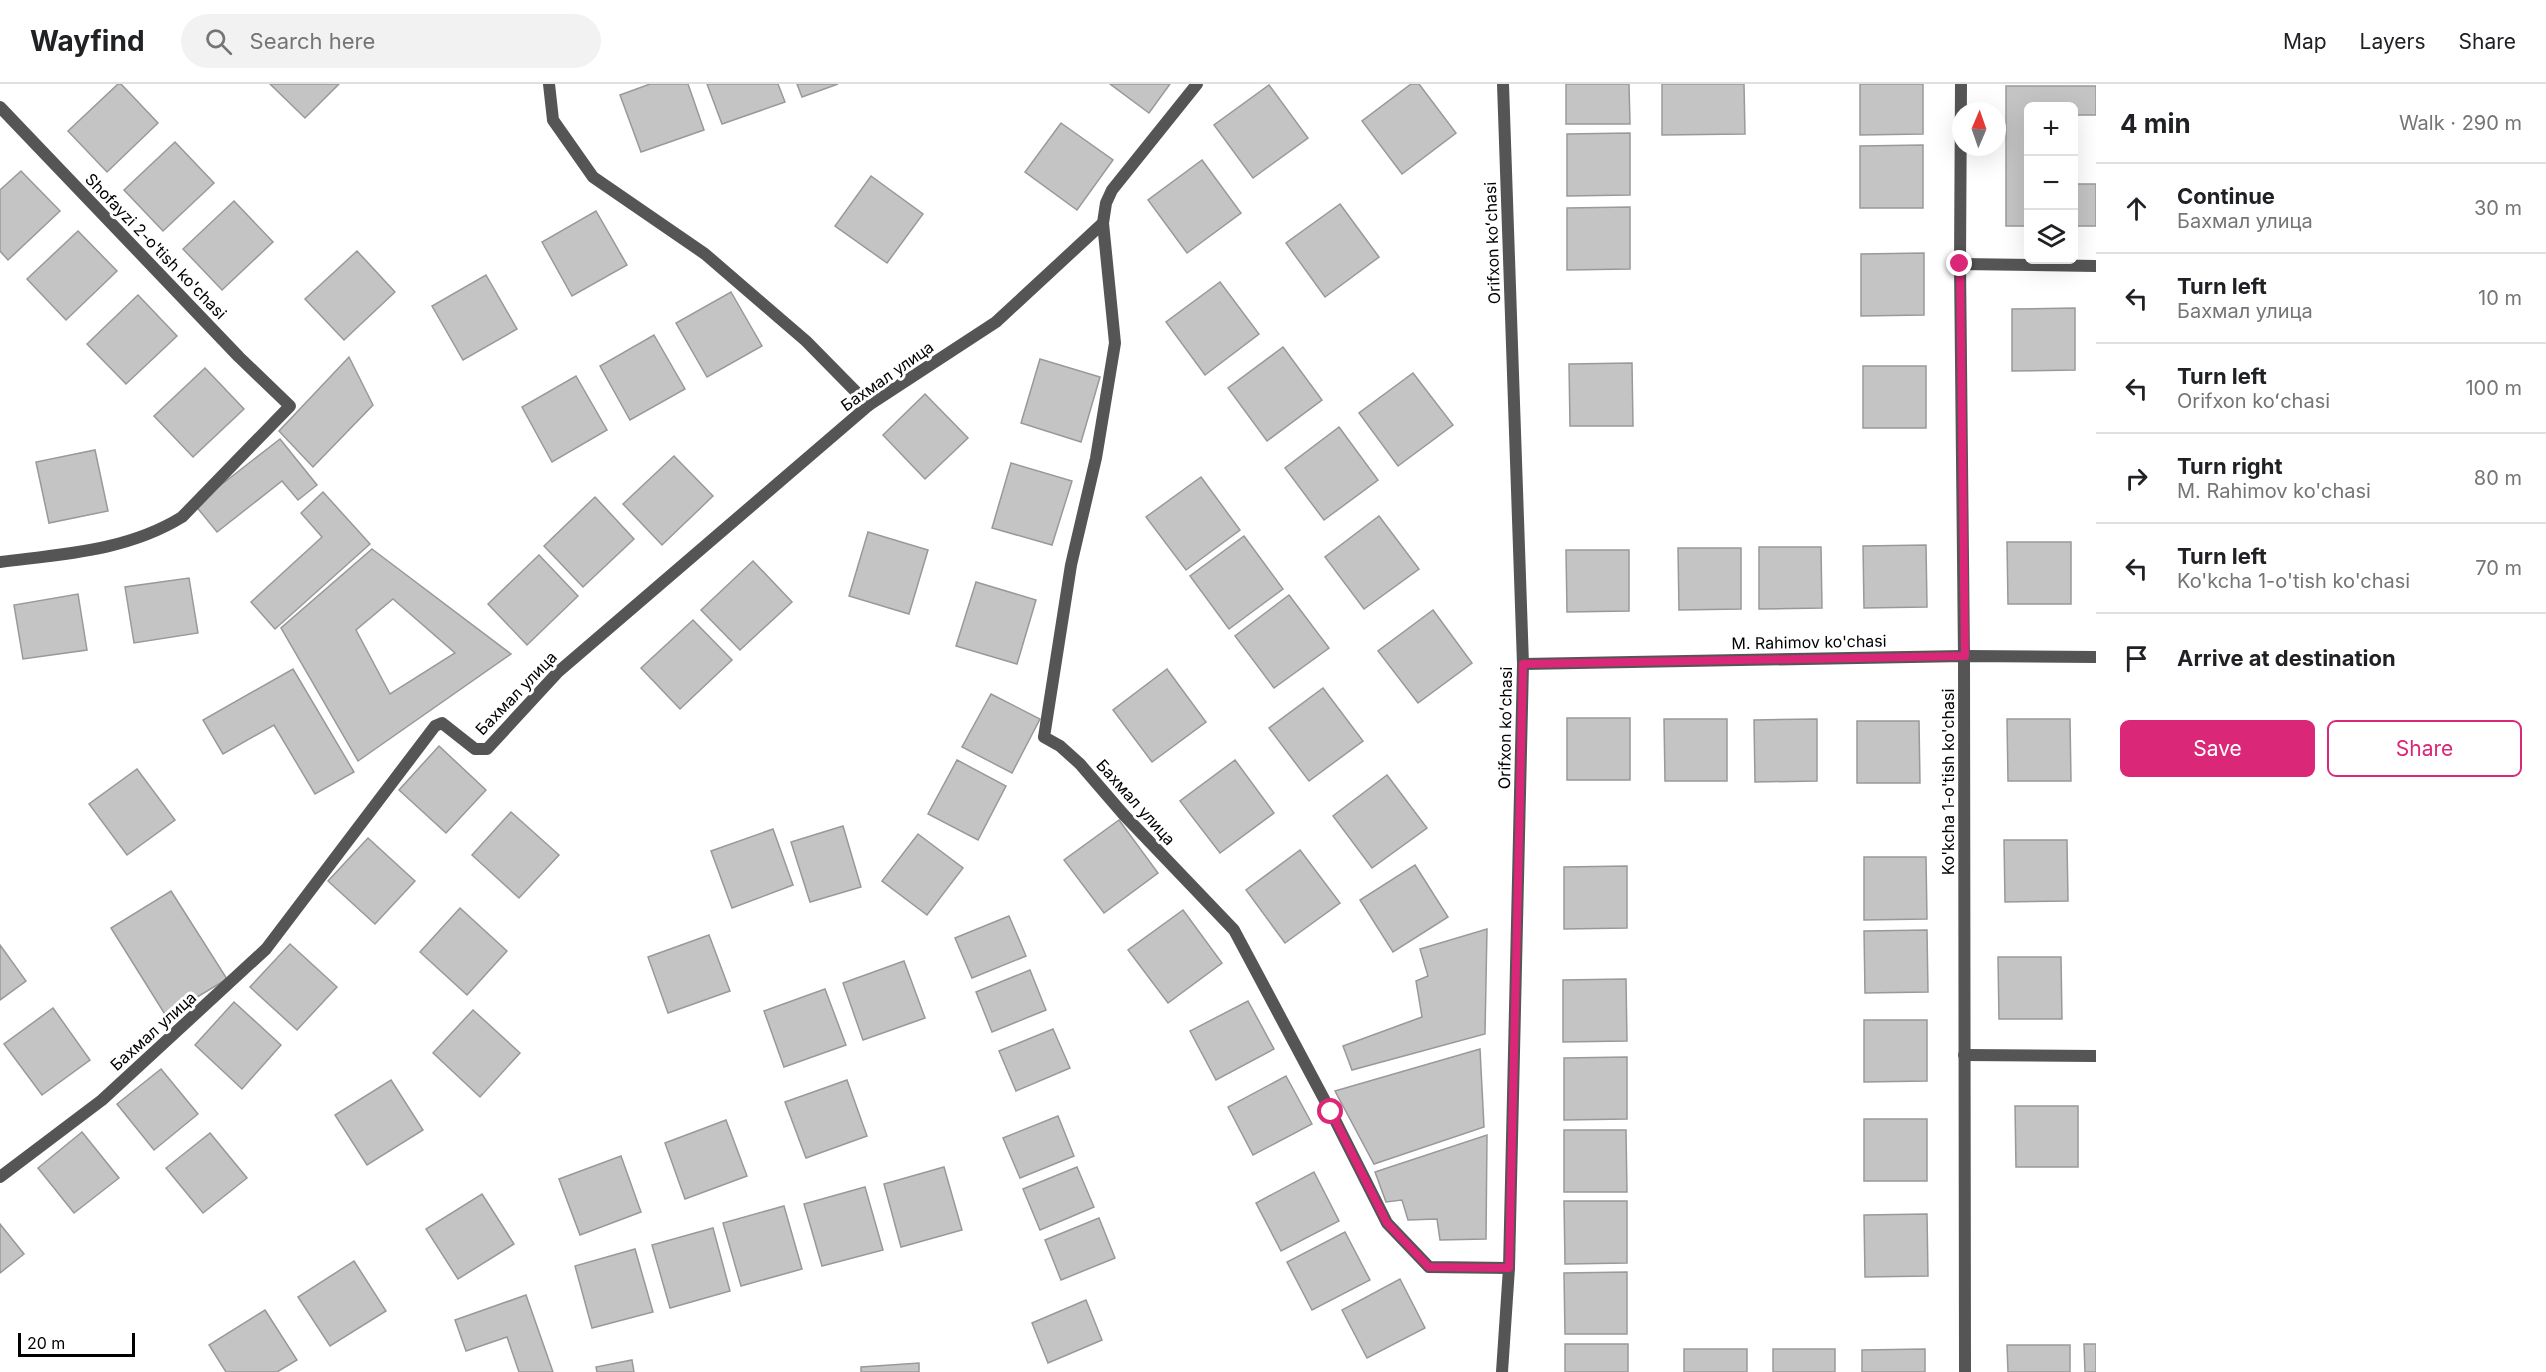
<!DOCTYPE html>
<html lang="en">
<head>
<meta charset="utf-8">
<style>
	body { margin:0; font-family:Inter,sans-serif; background:#f2f2f2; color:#202124 }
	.controls { position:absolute; right:18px; top:18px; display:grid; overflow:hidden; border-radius:9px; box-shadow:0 6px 24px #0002 }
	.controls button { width:54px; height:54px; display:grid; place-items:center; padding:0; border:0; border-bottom:2px solid #e0e0e0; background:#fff; color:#202124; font:30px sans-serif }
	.compass { position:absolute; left:1952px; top:18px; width:54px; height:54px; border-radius:50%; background:#fff; box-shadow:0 6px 24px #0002; rotate:2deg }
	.scale { position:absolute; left:18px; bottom:15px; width:117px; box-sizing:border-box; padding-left:6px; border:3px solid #000; border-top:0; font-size:16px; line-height:21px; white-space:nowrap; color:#000; -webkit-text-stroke:4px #fff; paint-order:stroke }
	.stop { position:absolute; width:18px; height:18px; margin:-14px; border:4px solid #db2777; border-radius:50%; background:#fff }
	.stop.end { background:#db2777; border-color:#fff; box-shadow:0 2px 6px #0008 }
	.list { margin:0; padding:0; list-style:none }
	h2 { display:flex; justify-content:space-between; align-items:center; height:78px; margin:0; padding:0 24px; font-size:26px }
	h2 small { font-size:20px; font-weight:400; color:#757577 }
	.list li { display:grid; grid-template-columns:39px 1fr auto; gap:18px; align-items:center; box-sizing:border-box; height:90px; padding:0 24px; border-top:2px solid #e0e0e0 }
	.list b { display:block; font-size:22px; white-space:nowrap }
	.list p { margin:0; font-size:20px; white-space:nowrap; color:#757577 }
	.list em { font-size:20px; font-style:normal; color:#757577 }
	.actions { display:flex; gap:12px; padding:18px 24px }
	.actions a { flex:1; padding:14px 0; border:2px solid #db2777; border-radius:9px; text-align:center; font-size:21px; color:#db2777 }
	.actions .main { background:#db2777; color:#fff }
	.icon { flex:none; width:33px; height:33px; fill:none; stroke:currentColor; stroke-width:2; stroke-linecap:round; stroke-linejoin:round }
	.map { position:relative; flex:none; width:2096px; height:1288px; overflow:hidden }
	header { display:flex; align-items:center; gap:36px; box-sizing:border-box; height:84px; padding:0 30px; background:#fff; border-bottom:2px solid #e0e0e0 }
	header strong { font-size:28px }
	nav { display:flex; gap:33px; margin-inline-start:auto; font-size:21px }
	.search { width:420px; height:54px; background:#f2f2f2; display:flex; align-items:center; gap:15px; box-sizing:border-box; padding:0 21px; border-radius:33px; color:#757577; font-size:22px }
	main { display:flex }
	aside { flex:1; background:#fff }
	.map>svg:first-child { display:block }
</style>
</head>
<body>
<header>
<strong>Wayfind</strong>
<div class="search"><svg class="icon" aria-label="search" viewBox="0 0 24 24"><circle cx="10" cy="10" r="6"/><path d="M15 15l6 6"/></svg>Search here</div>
<nav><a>Map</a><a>Layers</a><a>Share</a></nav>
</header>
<main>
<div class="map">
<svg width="2096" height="1288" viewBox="0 0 2096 1288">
	<rect width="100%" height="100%" fill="#fff"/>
	<g fill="#c4c4c4" stroke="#999" stroke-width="1.5" fill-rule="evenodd">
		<polygon points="118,0 121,0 158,39 107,88 68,47"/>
		<polygon points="270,0 339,0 305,34"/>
		<polygon points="650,0 688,0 704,46 641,68 620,11"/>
		<polygon points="707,0 778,0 785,18 722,40"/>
		<polygon points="797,0 838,0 802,13"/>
		<polygon points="1110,0 1170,0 1149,29"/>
		<polygon points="1411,0 1419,0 1456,49 1402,90 1362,37"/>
		<polygon points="1566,0 1629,0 1630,40 1566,40"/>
		<polygon points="1662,0 1744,0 1745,50 1662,51"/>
		<polygon points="1860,0 1923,0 1923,50 1860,51"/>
		<polygon points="1269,1 1308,54 1253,94 1214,41"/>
		<polygon points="2006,2 2096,2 2096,31 2074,31 2074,22 2028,22 2028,142 2006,142"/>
		<polygon points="1061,39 1113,76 1077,126 1025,88"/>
		<polygon points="1630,49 1630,111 1567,112 1567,50"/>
		<polygon points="175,58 214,99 163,147 124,106"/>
		<polygon points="1923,61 1923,124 1860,124 1860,62"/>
		<polygon points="1202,76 1241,129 1187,169 1148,116"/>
		<polygon points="21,87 60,127 8,176 0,167 0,106"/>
		<polygon points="871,92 923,130 887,179 835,142"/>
		<rect x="2074" y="100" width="22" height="42"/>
		<polygon points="234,117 273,158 222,206 183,165"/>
		<polygon points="1340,120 1379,173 1325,213 1286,159"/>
		<polygon points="1630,123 1630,185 1567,186 1567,124"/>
		<polygon points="596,127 627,181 572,212 542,158"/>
		<polygon points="78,147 117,187 66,236 27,195"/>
		<polygon points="357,167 395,208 344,256 305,215"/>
		<polygon points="1924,169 1924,231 1861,232 1861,170"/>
		<polygon points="486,191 517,245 463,276 432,222"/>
		<polygon points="1220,198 1259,250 1205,291 1166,238"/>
		<polygon points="731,208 762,262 707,293 676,239"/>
		<polygon points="138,211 177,252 126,300 87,260"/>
		<polygon points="2075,224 2075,286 2012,287 2012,225"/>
		<polygon points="654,251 685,305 630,336 600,282"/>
		<polygon points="1283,263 1322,316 1267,357 1228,304"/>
		<polygon points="349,273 373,321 313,383 279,347"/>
		<polygon points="1040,275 1100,293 1081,358 1021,339"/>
		<polygon points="1632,279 1633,342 1570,342 1569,280"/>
		<rect x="1863" y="282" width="63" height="62"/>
		<polygon points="205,284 244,325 193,373 154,332"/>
		<polygon points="1413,289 1453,341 1398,382 1359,329"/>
		<polygon points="576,292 607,346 552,378 522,323"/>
		<polygon points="925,310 968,354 925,395 883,351"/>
		<polygon points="1339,343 1378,396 1324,436 1285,384"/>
		<polygon points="280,355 317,401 298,416 282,397 217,448 195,421"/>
		<polygon points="95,366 108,427 49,439 36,378"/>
		<polygon points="674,372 713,412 662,461 623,420"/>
		<polygon points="1011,379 1072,397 1052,461 992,444"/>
		<polygon points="1201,393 1240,446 1186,486 1146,433"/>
		<polygon points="323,408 370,460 275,545 251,518 322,453 301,429"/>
		<polygon points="595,413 634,455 583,503 544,462"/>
		<polygon points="1379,432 1419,485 1364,525 1325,473"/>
		<polygon points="868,448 928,466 909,530 849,512"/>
		<polygon points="1244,452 1283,505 1229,545 1190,492"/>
		<polygon points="2007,458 2071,458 2071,520 2008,520"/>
		<polygon points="1926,461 1927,523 1864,524 1863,462"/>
		<polygon points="1759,463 1821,463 1822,524 1759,525"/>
		<polygon points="1678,464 1741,464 1741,525 1679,526"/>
		<path d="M372,465L511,570L358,677L281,544ZM393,515L455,569L390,610L356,546Z"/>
		<polygon points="1566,466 1629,466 1629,527 1567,528"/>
		<polygon points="539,471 578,512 527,561 488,520"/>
		<polygon points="753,477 792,518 740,566 701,526"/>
		<polygon points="189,494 198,549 134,559 125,503"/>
		<polygon points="976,498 1036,516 1017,580 956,562"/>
		<polygon points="78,510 87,566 23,575 14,521"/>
		<polygon points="1289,511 1329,564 1274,604 1235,552"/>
		<polygon points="1433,526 1472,579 1418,619 1378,567"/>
		<polygon points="693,536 732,576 680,625 641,584"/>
		<polygon points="293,585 354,688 315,710 274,641 223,670 203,636"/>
		<polygon points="1167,585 1206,638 1152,678 1113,626"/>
		<polygon points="1323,604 1363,657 1309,697 1269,644"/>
		<polygon points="991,610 1040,635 1012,689 962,663"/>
		<rect x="1567" y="634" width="63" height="62"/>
		<polygon points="1664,635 1727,635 1727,697 1665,697"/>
		<polygon points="1817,635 1817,697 1755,698 1754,636"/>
		<polygon points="2007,635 2070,635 2071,697 2008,697"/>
		<polygon points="1857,637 1919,637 1920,699 1857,699"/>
		<polygon points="439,662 486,706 446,749 399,706"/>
		<polygon points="957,676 1006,702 978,756 928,730"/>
		<polygon points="1235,676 1274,729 1220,769 1180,717"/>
		<polygon points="137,685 175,736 127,771 89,720"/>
		<polygon points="1387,691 1427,744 1372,784 1333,732"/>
		<polygon points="511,728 559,771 519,814 472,771"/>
		<polygon points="1119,736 1158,789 1104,829 1064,776"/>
		<polygon points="843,742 861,803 810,818 791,758"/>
		<polygon points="773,745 793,801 732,824 711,767"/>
		<polygon points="918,750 963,784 927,831 882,797"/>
		<polygon points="368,754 415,797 375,840 328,797"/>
		<polygon points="2004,756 2067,756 2068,817 2005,818"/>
		<polygon points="1300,766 1340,819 1285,859 1246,806"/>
		<polygon points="1864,773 1926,773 1927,835 1864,836"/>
		<polygon points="1415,781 1448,833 1393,868 1360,816"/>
		<polygon points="1627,782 1627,844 1564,845 1564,783"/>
		<polygon points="171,807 227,895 166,932 111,844"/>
		<polygon points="460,824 507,867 467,911 420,868"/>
		<polygon points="1183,826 1222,879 1168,919 1128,866"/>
		<polygon points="1009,832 1026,872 972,894 955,854"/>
		<polygon points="1487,845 1485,950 1352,986 1343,962 1422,933 1416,897 1428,892 1420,865"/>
		<polygon points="1927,846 1928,908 1865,909 1864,847"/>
		<polygon points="709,851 730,907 668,929 648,873"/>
		<polygon points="290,860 337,903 297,946 250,903"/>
		<polygon points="0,861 26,897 0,916"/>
		<polygon points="1998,873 2061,873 2062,935 1999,935"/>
		<polygon points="904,877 925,934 863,956 843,899"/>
		<polygon points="1030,886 1046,926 992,948 976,908"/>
		<polygon points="1626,895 1627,957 1563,958 1563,896"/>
		<polygon points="825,905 846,961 784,983 764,927"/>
		<polygon points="1248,917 1274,965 1216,996 1190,947"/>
		<polygon points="234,918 281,961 242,1005 195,961"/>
		<polygon points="53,924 90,976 42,1011 4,960"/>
		<polygon points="473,926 520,969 480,1013 433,969"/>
		<polygon points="1864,936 1927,936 1927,997 1864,998"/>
		<polygon points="1053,945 1070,984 1016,1007 999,967"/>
		<polygon points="1480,965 1484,1043 1374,1080 1335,1007"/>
		<polygon points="1627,973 1627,1035 1564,1036 1564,974"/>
		<polygon points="161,985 198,1030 154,1066 117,1020"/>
		<polygon points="1286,992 1312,1040 1253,1071 1228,1023"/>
		<polygon points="391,996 423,1046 367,1081 335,1031"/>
		<polygon points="847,996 867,1052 806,1074 785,1018"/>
		<polygon points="2015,1022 2078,1022 2078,1083 2016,1083"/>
		<polygon points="1058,1032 1074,1072 1020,1094 1003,1054"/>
		<rect x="1864" y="1035" width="63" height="62"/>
		<polygon points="726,1036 747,1092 685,1115 665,1059"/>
		<polygon points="1564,1046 1626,1046 1627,1108 1564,1108"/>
		<polygon points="82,1048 119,1094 74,1129 38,1084"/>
		<polygon points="210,1049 247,1094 203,1129 166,1084"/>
		<polygon points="1487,1051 1486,1155 1440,1156 1437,1135 1408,1136 1402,1116 1386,1118 1375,1088"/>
		<polygon points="621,1072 641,1128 580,1151 559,1095"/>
		<polygon points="944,1083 962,1146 901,1163 884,1100"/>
		<polygon points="1077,1083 1094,1123 1040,1146 1023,1105"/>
		<polygon points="1314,1088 1339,1137 1281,1167 1256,1119"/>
		<polygon points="865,1103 883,1166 822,1182 804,1120"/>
		<polygon points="482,1110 514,1160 458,1195 426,1145"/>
		<polygon points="1564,1117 1627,1117 1627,1179 1565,1180"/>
		<polygon points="784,1122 802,1185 741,1202 723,1139"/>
		<polygon points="1927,1130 1928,1192 1865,1193 1864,1131"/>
		<polygon points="1099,1134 1115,1174 1061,1196 1045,1156"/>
		<polygon points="0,1140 24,1170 0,1189"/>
		<polygon points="713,1144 730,1207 670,1224 652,1161"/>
		<polygon points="1345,1148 1370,1196 1312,1226 1287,1178"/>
		<polygon points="635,1165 653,1228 592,1244 575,1182"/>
		<polygon points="354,1177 386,1227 330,1262 298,1213"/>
		<polygon points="1627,1188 1627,1250 1565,1250 1564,1189"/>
		<polygon points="1400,1195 1425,1244 1367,1274 1342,1226"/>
		<polygon points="526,1211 553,1288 519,1288 507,1253 466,1267 455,1236"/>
		<polygon points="1086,1216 1102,1256 1048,1279 1032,1239"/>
		<polygon points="265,1226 297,1276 277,1288 226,1288 209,1261"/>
		<rect x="1565" y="1260" width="63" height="28"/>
		<polygon points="2084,1260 2096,1260 2096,1288 2085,1288"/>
		<polygon points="2007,1261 2070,1261 2070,1288 2008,1288"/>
		<rect x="1684" y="1265" width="63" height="23"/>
		<rect x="1773" y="1265" width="62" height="23"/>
		<polygon points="1925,1265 1925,1288 1862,1288 1862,1266"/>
		<polygon points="632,1276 634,1288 597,1288 596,1283"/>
		<polygon points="919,1279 919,1288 861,1288 861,1283"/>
	</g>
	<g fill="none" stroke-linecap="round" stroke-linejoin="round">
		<g stroke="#555" stroke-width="12">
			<polyline points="549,0 553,36 593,93 705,170 806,257 869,321"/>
			<polyline points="1197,0 1112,106 1106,119 1103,139 1115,259 1096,374 1071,481 1044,653 1060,662 1080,680 1124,731 1234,846 1331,1028 1387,1139 1429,1183 1509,1184"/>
			<polyline points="1961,0 1960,180 1964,572 1965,1288"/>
			<path d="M0,23L239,273L290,322L182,433C127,467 63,470 0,478"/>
			<polyline points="1960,180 2096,182"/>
			<polyline points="1523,580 1964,572 2096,573"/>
			<polyline points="1964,971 2096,972"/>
			<polyline points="0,1093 102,1016 266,865 435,642 442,639 475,665 487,665 558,588 869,321 996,238 1103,139"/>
		</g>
		<polyline stroke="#555" stroke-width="12" points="1502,1288 1509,1184 1523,580 1503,0"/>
	</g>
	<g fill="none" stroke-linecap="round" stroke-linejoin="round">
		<polyline stroke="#db2777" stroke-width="8" points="1331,1028 1387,1139 1429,1183 1509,1184 1523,580 1965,572 1960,180"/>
	</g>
	<g text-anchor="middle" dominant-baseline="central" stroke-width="6" stroke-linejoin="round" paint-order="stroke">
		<g font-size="16" fill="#000" stroke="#fff">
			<text transform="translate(1492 159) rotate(-92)">Orifxon koʻchasi</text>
			<text transform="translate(156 162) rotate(46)">Shofayzi 2-o'tish ko'chasi</text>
			<text transform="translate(887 292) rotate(-35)">Бахмал улица</text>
			<text transform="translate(1809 558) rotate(-1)">M. Rahimov ko'chasi</text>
			<text transform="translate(516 609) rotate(-46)">Бахмал улица</text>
			<text transform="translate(1505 644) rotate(-89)">Orifxon koʻchasi</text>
			<text transform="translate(1948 698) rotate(-90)">Ko'kcha 1-o'tish ko'chasi</text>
			<text transform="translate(1136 718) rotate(48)">Бахмал улица</text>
			<text transform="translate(153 947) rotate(-42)">Бахмал улица</text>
		</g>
	</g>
</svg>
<div class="controls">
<button>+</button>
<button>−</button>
<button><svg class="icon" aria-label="layers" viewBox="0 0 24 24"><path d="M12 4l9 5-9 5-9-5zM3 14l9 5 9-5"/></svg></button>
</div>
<svg class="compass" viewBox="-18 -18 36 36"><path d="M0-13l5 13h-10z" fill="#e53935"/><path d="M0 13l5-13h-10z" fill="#757577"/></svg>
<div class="scale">20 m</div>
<div class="stop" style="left:1331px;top:1028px"></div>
<div class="stop end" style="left:1960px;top:180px"></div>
</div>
<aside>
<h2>4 min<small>Walk · 290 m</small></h2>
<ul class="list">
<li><svg class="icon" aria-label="ahead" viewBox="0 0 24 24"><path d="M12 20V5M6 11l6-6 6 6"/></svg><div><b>Continue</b><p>Бахмал улица</p></div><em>30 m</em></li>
<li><svg class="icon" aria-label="left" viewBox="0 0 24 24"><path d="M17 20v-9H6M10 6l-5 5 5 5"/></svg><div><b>Turn left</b><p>Бахмал улица</p></div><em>10 m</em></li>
<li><svg class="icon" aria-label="left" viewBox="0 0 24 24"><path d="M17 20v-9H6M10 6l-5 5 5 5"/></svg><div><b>Turn left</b><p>Orifxon koʻchasi</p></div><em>100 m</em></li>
<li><svg class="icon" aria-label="right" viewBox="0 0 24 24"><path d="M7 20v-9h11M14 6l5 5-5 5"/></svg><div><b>Turn right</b><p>M. Rahimov ko'chasi</p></div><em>80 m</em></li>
<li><svg class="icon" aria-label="left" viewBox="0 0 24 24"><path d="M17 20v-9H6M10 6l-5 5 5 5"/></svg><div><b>Turn left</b><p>Ko'kcha 1-o'tish ko'chasi</p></div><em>70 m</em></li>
<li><svg class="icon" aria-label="arrive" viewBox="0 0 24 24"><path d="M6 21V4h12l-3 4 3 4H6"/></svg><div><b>Arrive at destination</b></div></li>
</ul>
<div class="actions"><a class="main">Save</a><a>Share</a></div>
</aside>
</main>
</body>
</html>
